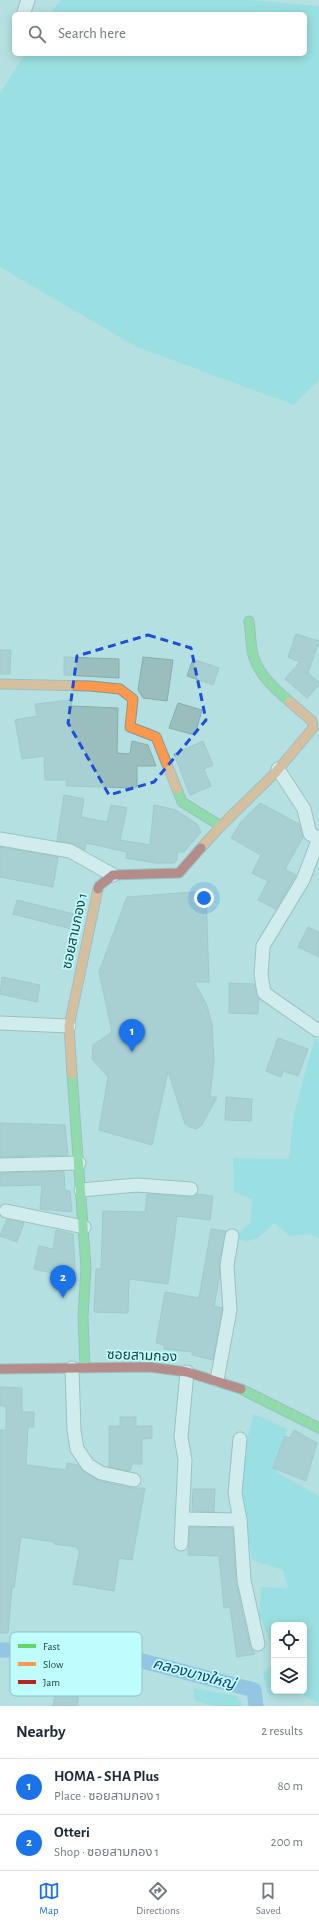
<!DOCTYPE html>
<html lang="en">
<head>
<meta charset="utf-8">
<style>
	body { margin:0; font-family:"Alegreya Sans","Noto Sans Thai",sans-serif; background:#f6f6f7; color:#1f2937 }
	.controls { position:absolute; right:12px; bottom:12px; display:grid; overflow:hidden; border-radius:6px; box-shadow:0 2px 10px #0003 }
	.controls button { width:36px; height:36px; display:grid; place-items:center; padding:0; border:0; border-bottom:1px solid #e0e1e3; background:#fff; color:#1f2937; font:20px sans-serif }
	.you { position:absolute; left:204px; top:898px; width:14px; height:14px; margin:-10px; border:3px solid #fff; border-radius:50%; background:#1a73e8; box-shadow:0 0 0 6px #1a73e833 }
	.badge { display:grid; place-items:center; width:26px; height:26px; border-radius:50%; background:#1a73e8; color:#fff; font-size:13px; font-weight:700 }
	.pin { position:absolute; translate:-50% -33px; filter:drop-shadow(0 1px 2px #0008) }
	.pin::after { content:''; position:absolute; top:21px; width:14px; height:12px; background:inherit; clip-path:polygon(0 0,100% 0,50% 100%) }
	.list { margin:0; padding:0; list-style:none }
	h2 { display:flex; justify-content:space-between; align-items:center; height:52px; margin:0; padding:0 16px; font-size:17px }
	h2 small { font-size:13px; font-weight:400; color:#747a83 }
	.list li { display:grid; grid-template-columns:26px 1fr auto; gap:12px; align-items:center; box-sizing:border-box; height:56px; padding:0 16px; border-top:1px solid #e0e1e3 }
	.list b { display:block; font-size:15px; white-space:nowrap }
	.list p { margin:0; font-size:13px; white-space:nowrap; color:#747a83 }
	.list em { font-size:13px; font-style:normal; color:#747a83 }
	.icon { flex:none; width:22px; height:22px; fill:none; stroke:currentColor; stroke-width:2; stroke-linecap:round; stroke-linejoin:round }
	.map { position:relative; flex:none; width:319px; height:1706px; overflow:hidden }
	.search { position:absolute; background:#fff; box-shadow:0 2px 10px #0003; left:12px; right:12px; top:12px; height:44px; display:flex; align-items:center; gap:10px; box-sizing:border-box; padding:0 14px; border-radius:6px; color:#747a83; font-size:15px }
	.sheet { height:164px; background:#fff }
	nav { display:flex; justify-content:space-around; align-items:center; box-sizing:border-box; height:56px; border-top:1px solid #e0e1e3; background:#fff; font-size:11px; color:#747a83 }
	nav a { display:grid; justify-items:center; gap:2px }
	nav .on { color:#1a73e8 }
	.map>svg:first-child { display:block }
</style>
</head>
<body>
<div class="map">
<svg width="319" height="1706" viewBox="0 0 319 1706">
	<rect width="100%" height="100%" fill="#b4e0e1"/>
	<g fill="#7bdee0">
		<polygon points="60,0 252,0 319,6 319,380 294,405 135,346 0,267 0,93 25,54 305,54 305,14 51,14"/>
		<polygon points="315,1038 319,1042 319,1238 308,1234 290,1236 274,1223 258,1238 245,1242 236,1236 251,1222 252,1199 234,1192 233,1158 289,1159 294,1113"/>
		<polygon points="254,1414 287,1429 276,1472 319,1496 319,1704 303,1695 269,1695 263,1673 274,1663 274,1691 304,1691 304,1625 274,1625 274,1650 259,1615 261,1587 288,1588 283,1570 252,1560 241,1485 245,1447"/>
		<polygon points="193,1688 237,1696 243,1706 213,1706 195,1701"/>
	</g>
	<g fill="none" stroke-linecap="round" stroke-linejoin="round">
		<polyline stroke="#6da7e5" stroke-width="15" points="0,1650 100,1650 254,1690 256,1706"/>
	</g>
	<g fill="#9abdbe" stroke="#89acad">
		<polygon points="296,634 319,641 308,673 319,682 319,685 307,698 285,679 300,662 288,657"/>
		<polygon points="0,650 11,650 10,674 0,674"/>
		<polygon points="64,657 119,659 119,678 64,675"/>
		<polygon points="143,657 173,660 167,701 143,698 138,690"/>
		<polygon points="193,659 219,668 213,685 187,676"/>
		<polygon points="71,700 71,706 118,708 117,753 130,754 132,741 148,745 156,766 137,766 137,788 66,786 67,780 45,780 44,756 22,759 15,720 37,716 35,704"/>
		<polygon points="178,703 202,710 195,735 169,728"/>
		<polygon points="203,741 213,765 204,769 211,786 190,795 174,754"/>
		<polygon points="64,795 84,799 81,817 107,822 111,805 127,808 120,840 150,845 154,805 176,810 197,824 201,832 184,852 177,852 177,860 174,863 156,863 126,858 127,852 86,843 85,850 72,843 57,841"/>
		<polygon points="260,803 299,824 303,837 285,869 296,875 276,909 258,900 268,881 252,873 261,855 231,838 241,822"/>
		<polygon points="0,847 58,857 53,887 0,877"/>
		<polygon points="206,891 209,982 194,982 206,1003 212,1024 214,1062 210,1097 217,1097 202,1125 196,1129 190,1127 185,1124 168,1071 152,1145 99,1130 108,1077 92,1059 93,1045 112,1032 99,972 127,897"/>
		<polygon points="17,900 82,916 79,931 13,914"/>
		<polygon points="308,927 319,932 319,957 298,947"/>
		<polygon points="2,977 40,985 37,1002 0,994"/>
		<polygon points="229,983 254,984 259,999 258,1014 229,1013"/>
		<polygon points="278,1038 308,1049 298,1076 283,1071 281,1077 266,1071"/>
		<polygon points="226,1097 252,1099 251,1121 225,1120"/>
		<polygon points="0,1123 65,1125 68,1155 0,1157"/>
		<polygon points="64,1171 65,1190 70,1191 72,1212 40,1209 42,1185 0,1186 0,1173"/>
		<polygon points="147,1194 190,1197 197,1194 213,1196 210,1220 177,1216 168,1284 129,1279 128,1313 94,1312 96,1269 101,1269 103,1211 145,1212"/>
		<polygon points="7,1219 24,1223 17,1242 0,1236"/>
		<polygon points="211,1229 226,1231 219,1264 220,1274 214,1306 222,1308 222,1310 213,1360 192,1355 192,1352 164,1349 164,1345 156,1343 165,1292 199,1298"/>
		<polygon points="56,1230 73,1234 75,1268 74,1278 34,1269 39,1246 53,1249"/>
		<polygon points="0,1387 22,1388 22,1412 34,1412 34,1427 28,1427 26,1465 66,1470 67,1463 78,1465 84,1472 99,1481 132,1488 145,1488 132,1560 119,1558 114,1591 73,1584 80,1549 77,1549 77,1547 54,1544 54,1542 21,1537 14,1588 12,1587 8,1633 0,1633 0,1430 6,1430 6,1406 0,1406"/>
		<polygon points="120,1417 136,1417 136,1426 152,1426 152,1438 142,1439 142,1464 132,1464 130,1471 109,1467 109,1426 120,1426"/>
		<polygon points="294,1430 317,1443 306,1481 273,1468 285,1436 290,1438"/>
		<polygon points="193,1489 215,1489 214,1512 192,1511"/>
		<polygon points="190,1527 233,1528 236,1582 250,1646 255,1654 237,1657 230,1607 224,1608 219,1556 188,1555"/>
		<polygon points="56,1689 79,1693 77,1706 53,1706"/>
	</g>
	<g fill="none" stroke-linecap="round" stroke-linejoin="round">
		<defs>
			<g id="street">
				<polyline points="24,12 28,0"/>
				<polyline points="278,769 304,809 310,834 319,838"/>
				<polyline points="0,839 70,851 113,875"/>
				<polyline points="0,1023 69,1026"/>
				<polyline points="317,1030 264,993 261,975 263,946 303,880 319,838"/>
				<polyline points="0,1165 79,1163"/>
				<polyline points="81,1190 137,1185 191,1189"/>
				<polyline points="6,1211 84,1227"/>
				<polyline points="72,1368 74,1431 77,1449 88,1465 101,1473 134,1480"/>
				<polyline points="217,1380 230,1310 227,1265 232,1236"/>
				<polyline points="240,1439 235,1493 240,1520 244,1580 258,1644"/>
				<polyline points="182,1519 240,1520"/>
				<polyline points="181,1544 185,1460 181,1437 187,1372"/>
			</g>
			<g id="fast">
				<path d="M249,621C251,633 250,647 254,658C260,676 276,690 290,702"/>
				<polyline points="177,789 182,802 221,826"/>
				<polyline points="72,1074 86,1268 83,1317 85,1368"/>
				<polyline points="241,1389 319,1428"/>
			</g>
			<g id="slow">
				<polyline points="0,684 90,686 120,689 133,699 130,727 156,737 177,789"/>
				<polyline points="201,848 221,826 276,772 313,728 312,721 290,702"/>
				<polyline points="72,1074 69,1026 98,889"/>
			</g>
			<g id="jam">
				<polyline points="98,889 99,886 113,875 179,873 201,848"/>
				<polyline points="0,1369 149,1367 187,1372 241,1389"/>
			</g>
		</defs>
		<use href="#street" stroke="#799c9d" stroke-width="15"/>
		<use href="#fast" stroke="#799c9d" stroke-width="11"/>
		<use href="#slow" stroke="#799c9d" stroke-width="11"/>
		<use href="#jam" stroke="#799c9d" stroke-width="11"/>
		<use href="#street" stroke="#f4fafa" stroke-width="13"/>
		<use href="#fast" stroke="#63d668" stroke-width="9"/>
		<use href="#slow" stroke="#ff974d" stroke-width="9"/>
		<use href="#jam" stroke="#b3261e" stroke-width="9"/>
	</g>
	<path d="M0 0H319V1706H0ZM148,635L191,648L206,720L154,782L109,795L68,723L77,656Z" fill="#b4e0e1" fill-opacity=".55" fill-rule="evenodd"/>
	<path fill="none" stroke="#1d4ed8" stroke-width="3" stroke-dasharray="8 5" stroke-linejoin="round" d="M148,635L191,648L206,720L154,782L109,795L68,723L77,656Z"/>
	<g text-anchor="middle" dominant-baseline="central" stroke-width="3.5" stroke-linejoin="round" paint-order="stroke">
		<g font-size="14" fill="#1c3d3e" stroke="#befcfd">
			<text transform="translate(75 931) rotate(-78)">ซอยสามกอง 1</text>
			<text transform="translate(142 1356) rotate(2)">ซอยสามกอง</text>
		</g>
		<g font-size="15" font-style="italic" fill="#133d75" stroke="#befcfd">
			<text transform="translate(194 1674) rotate(15)">คลองบางใหญ่</text>
		</g>
	</g>
	<rect x="10" y="1632" width="132" height="64" rx="6" fill="#befcfd" stroke="#8dc3c4" stroke-width="1"/>
	<rect x="18" y="1644" width="18" height="4" fill="#63d668"/>
	<rect x="18" y="1662" width="18" height="4" fill="#ff974d"/>
	<rect x="18" y="1680" width="18" height="4" fill="#b3261e"/>
	<g font-size="11" fill="#1c3d3e">
		<text x="43" y="1650">Fast</text>
		<text x="43" y="1668">Slow</text>
		<text x="43" y="1686">Jam</text>
	</g>
</svg>
<div class="controls">
<button><svg class="icon" aria-label="locate" viewBox="0 0 24 24"><circle cx="12" cy="12" r="6"/><path d="M12 2v4M12 18v4M2 12h4M18 12h4"/></svg></button>
<button><svg class="icon" aria-label="layers" viewBox="0 0 24 24"><path d="M12 4l9 5-9 5-9-5zM3 14l9 5 9-5"/></svg></button>
</div>
<div class="you"></div>
<div class="pin badge" style="left:132px;top:1052px">1</div>
<div class="pin badge" style="left:63px;top:1298px">2</div>
<div class="search"><svg class="icon" aria-label="search" viewBox="0 0 24 24"><circle cx="10" cy="10" r="6"/><path d="M15 15l6 6"/></svg>Search here</div>
</div>
<section class="sheet">
<h2>Nearby<small>2 results</small></h2>
<ul class="list">
<li><span class="badge">1</span><div><b>HOMA - SHA Plus</b><p>Place · ซอยสามกอง 1</p></div><em>80 m</em></li>
<li><span class="badge">2</span><div><b>Otteri</b><p>Shop · ซอยสามกอง 1</p></div><em>200 m</em></li>
</ul>
</section>
<nav>
<a class="on"><svg class="icon" aria-label="map" viewBox="0 0 24 24"><path d="M3 6l6-2 6 2 6-2v14l-6 2-6-2-6 2zM9 4v14M15 6v14"/></svg>Map</a>
<a><svg class="icon" aria-label="directions" viewBox="0 0 24 24"><path d="M12 3l9 9-9 9-9-9zM9 14v-3h6M13 9l2 2-2 2"/></svg>Directions</a>
<a><svg class="icon" aria-label="saved" viewBox="0 0 24 24"><path d="M7 4h10v16l-5-4-5 4z"/></svg>Saved</a>
</nav>
</body>
</html>
